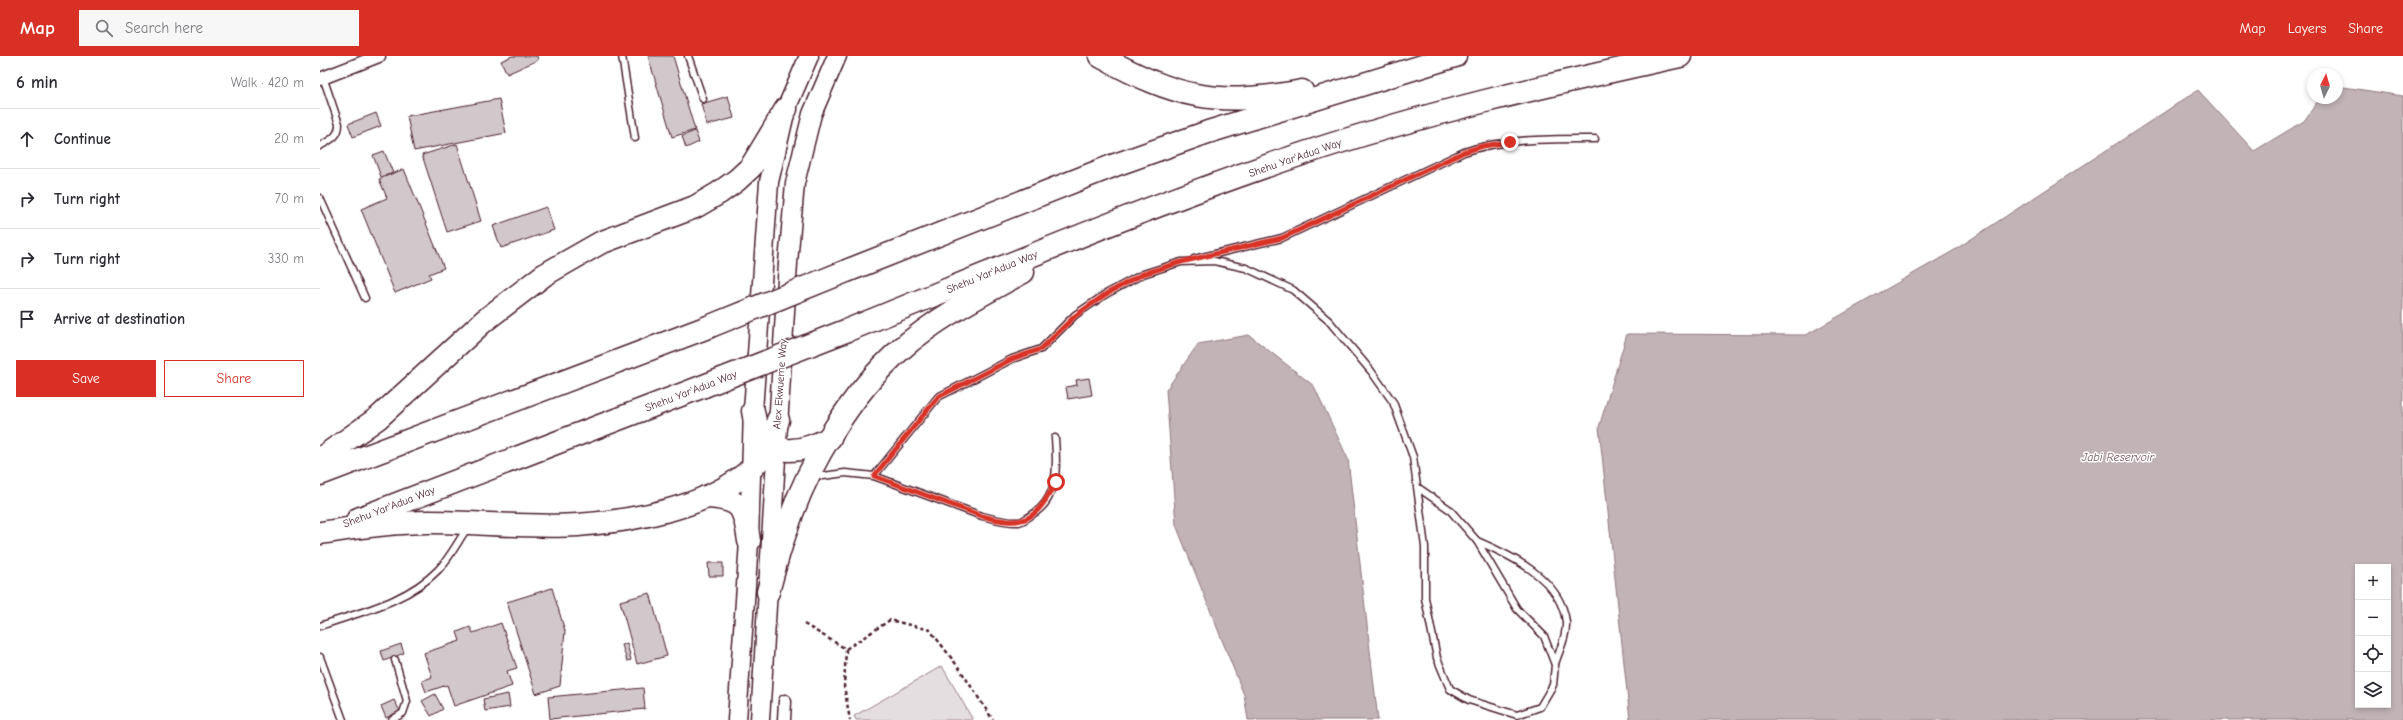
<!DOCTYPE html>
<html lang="en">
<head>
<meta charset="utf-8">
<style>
	body { margin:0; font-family:"Comic Neue",sans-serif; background:#f7f7f7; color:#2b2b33 }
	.controls { position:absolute; right:12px; bottom:12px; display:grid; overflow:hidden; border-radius:0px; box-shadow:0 2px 6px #0003 }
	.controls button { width:36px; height:36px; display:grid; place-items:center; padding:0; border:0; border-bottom:1px solid #e1e1e2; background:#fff; color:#2b2b33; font:20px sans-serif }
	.compass { position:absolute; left:1987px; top:12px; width:36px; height:36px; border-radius:50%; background:#fff; box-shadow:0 2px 6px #0003; rotate:5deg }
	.stop { position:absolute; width:12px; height:12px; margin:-9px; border:3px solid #d93025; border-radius:50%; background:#fff }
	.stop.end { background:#d93025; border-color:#fff; box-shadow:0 1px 4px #0008 }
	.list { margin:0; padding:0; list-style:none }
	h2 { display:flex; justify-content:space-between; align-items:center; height:52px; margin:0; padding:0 16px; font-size:17px }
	h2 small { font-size:13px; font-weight:400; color:#7c7c81 }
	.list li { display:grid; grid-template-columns:26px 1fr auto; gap:12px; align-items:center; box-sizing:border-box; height:60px; padding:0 16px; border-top:1px solid #e1e1e2 }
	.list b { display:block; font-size:15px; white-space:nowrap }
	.list em { font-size:13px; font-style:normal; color:#7c7c81 }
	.actions { display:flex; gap:8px; padding:12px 16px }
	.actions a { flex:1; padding:9px 0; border:1px solid #d93025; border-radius:0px; text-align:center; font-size:14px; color:#d93025 }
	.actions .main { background:#d93025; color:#fff }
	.icon { flex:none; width:22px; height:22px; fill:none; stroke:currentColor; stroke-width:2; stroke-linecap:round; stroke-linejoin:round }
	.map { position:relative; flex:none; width:2083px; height:664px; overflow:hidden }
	header { display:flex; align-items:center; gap:24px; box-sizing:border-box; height:56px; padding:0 20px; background:#d93025; color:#fff }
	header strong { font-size:19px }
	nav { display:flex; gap:22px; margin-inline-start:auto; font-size:14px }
	.search { width:280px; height:36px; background:#f7f7f7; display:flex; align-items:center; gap:10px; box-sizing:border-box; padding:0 14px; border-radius:0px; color:#7c7c81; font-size:15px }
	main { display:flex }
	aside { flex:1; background:#fff }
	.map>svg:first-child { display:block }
</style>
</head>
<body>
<header>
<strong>Map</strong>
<div class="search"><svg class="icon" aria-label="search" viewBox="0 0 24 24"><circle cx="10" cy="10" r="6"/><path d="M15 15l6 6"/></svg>Search here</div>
<nav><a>Map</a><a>Layers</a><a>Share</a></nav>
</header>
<main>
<aside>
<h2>6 min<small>Walk · 420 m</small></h2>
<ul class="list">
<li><svg class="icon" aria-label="ahead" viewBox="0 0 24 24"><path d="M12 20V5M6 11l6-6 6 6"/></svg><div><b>Continue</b></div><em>20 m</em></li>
<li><svg class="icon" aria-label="right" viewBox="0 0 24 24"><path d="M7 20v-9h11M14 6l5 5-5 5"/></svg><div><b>Turn right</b></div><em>70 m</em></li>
<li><svg class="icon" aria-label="right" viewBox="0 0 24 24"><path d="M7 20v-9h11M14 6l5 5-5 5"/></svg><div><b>Turn right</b></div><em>330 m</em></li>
<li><svg class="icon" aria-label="arrive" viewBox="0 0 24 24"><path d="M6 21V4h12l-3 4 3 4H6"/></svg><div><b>Arrive at destination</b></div></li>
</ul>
<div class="actions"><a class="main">Save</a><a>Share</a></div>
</aside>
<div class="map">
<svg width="2083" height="664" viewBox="0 0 2083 664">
	<rect width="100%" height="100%" fill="#fff"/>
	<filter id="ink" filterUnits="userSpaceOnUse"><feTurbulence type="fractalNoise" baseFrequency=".025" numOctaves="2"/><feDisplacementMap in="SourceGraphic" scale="8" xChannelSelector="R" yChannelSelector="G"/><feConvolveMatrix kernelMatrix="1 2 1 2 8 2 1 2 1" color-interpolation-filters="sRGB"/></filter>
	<g filter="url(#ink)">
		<polygon fill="#e5dee0" stroke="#987e86" points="622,610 653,664 536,664 534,660"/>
		<g fill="#c1b3b6" stroke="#91787e" fill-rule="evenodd">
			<path d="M2017,30L2083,40V664H1310L1279,371L1307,278L1486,279L1633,195L1878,34L1934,95L1984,65L2000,42H2017ZM2038,511H2068V649H2038Z"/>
			<polygon points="929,279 994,330 1028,403 1058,664 928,664 924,639 856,469 846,334 878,288"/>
		</g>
		<g fill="#d2c7cb" stroke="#4a1f2b">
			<polygon points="192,0 217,0 218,4 187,18 181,5"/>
			<polygon points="328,0 353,0 375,74 352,81"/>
			<polygon points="408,40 414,62 387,69 381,48"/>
			<polygon points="179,43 186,77 94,95 87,60"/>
			<polygon points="56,57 61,70 33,81 28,68"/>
			<polygon points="375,75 379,86 366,92 362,80"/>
			<polygon points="137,88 161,165 127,176 102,99"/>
			<polygon points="64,95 73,117 61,121 53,99"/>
			<polygon points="84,113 124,212 109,218 111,222 75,237 41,153 67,142 59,123"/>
			<polygon points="226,151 234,174 181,192 173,170"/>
			<polygon points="769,322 772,339 748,343 746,331 757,329 756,324"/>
			<polygon points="388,507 403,507 403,520 389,520"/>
			<polygon points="232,532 245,575 240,630 216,638 187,546"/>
			<polygon points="330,537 347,600 317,608 300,545"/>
			<polygon points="181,567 197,612 187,615 192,630 134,650 127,629 106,636 102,625 112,621 104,597 140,585 137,576 150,571 153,577"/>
			<polygon points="307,587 311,604 307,605 302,589"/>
			<polygon points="81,588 84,597 64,605 61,595"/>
			<polygon points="323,632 325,653 230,663 228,641"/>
			<polygon points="115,638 123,653 111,660 102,645"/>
			<polygon points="188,638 190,651 165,655 163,643"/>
			<polygon points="74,644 80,655 66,662 61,650"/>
		</g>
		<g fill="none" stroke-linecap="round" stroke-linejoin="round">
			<defs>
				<g id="lane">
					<polyline points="302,0 315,82"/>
					<polyline points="368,0 383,43"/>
					<path d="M0,90C10,84 19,81 19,68L3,21"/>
					<polyline points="0,142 45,242"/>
					<path d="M874,203L962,182L1144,96C1186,82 1231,83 1275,83"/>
					<path d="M495,417L503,420L525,417L554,420L662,460C674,463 687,467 699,466C703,465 709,461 713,458C739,442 737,409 735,382"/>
					<polyline points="554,420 618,341 692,303 721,293 755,259 786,238 823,218 861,206 894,205 926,212 973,234 1009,265 1051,315 1073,346 1093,401 1105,491 1105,542 1117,602 1130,633 1149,644 1197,659 1220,651 1233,629 1235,609 1224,580 1197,553 1157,485 1129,453 1097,431"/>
					<path d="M1157,485C1192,500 1241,523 1246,566C1247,580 1239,595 1235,608"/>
					<path d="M0,570C40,556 87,546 118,514C130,502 138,485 148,471"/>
					<polyline points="0,601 23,664"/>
					<polyline points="72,664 83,657 87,645 75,604"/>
				</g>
				<g id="street">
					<polyline points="0,23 59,0"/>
					<polyline points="464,664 465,645"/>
				</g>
				<g id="secondary">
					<polyline points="417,664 429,485 433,355 449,126 466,53 489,0"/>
					<polyline points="440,664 468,207 475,127 492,58 517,0"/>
				</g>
				<g id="highway">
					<path d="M780,0C857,42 895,51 982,35"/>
					<polyline points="529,214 795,109 888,76 1135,0"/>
					<path d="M528,274C677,214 824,151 976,100C1101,58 1231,28 1360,0"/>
					<path d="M433,355C440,403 475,400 510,382"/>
					<polyline points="0,403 58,362 164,265 224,219 280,187 375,151 399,137 417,124 431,111 466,53"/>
					<polyline points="0,418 388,271"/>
					<path d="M386,441C422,443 424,451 429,485"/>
					<polyline points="38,463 384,330"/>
					<path d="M1,477C37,471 73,466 109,466C159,466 208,472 258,469C312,465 393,451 433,411C446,397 453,382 458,364"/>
					<path d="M448,536C454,514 459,493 467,472C487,410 531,337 580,294C616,262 661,239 703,216"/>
				</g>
			</defs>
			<use href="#lane" stroke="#4a1f2b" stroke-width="9"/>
			<use href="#street" stroke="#4a1f2b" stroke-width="15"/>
			<use href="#secondary" stroke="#4a1f2b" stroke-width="21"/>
			<use href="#highway" stroke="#4a1f2b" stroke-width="25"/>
			<g stroke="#4a1f2b" stroke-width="2.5" stroke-dasharray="4 3" stroke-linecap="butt">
				<polyline points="484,568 526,593 524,630 530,664"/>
				<polyline points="526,593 570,564 610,574 639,612 673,664"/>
			</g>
			<use href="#lane" stroke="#fff" stroke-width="6"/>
			<use href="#street" stroke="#fff" stroke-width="12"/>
			<use href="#secondary" stroke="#fff" stroke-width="18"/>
			<use href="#highway" stroke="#fff" stroke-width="22"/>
			<defs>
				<g id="highway-bridge">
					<polyline points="388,271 529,214"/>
					<polyline points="384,330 528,274"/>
				</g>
			</defs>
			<use href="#highway-bridge" stroke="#4a1f2b" stroke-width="25" stroke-linecap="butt"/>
			<use href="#highway-bridge" stroke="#fff" stroke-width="22"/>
		</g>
	</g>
	<g fill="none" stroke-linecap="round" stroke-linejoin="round" filter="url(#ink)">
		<path stroke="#d93025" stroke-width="5" d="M736,426C715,465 705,472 662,460L554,420L618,341L692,303L721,293L755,260L786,238L823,218L861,206L962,182L1144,96L1163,90L1190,86"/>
	</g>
	<g text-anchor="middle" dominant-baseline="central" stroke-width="3" stroke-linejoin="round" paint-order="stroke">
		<g font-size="11" fill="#4a1f2b" stroke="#fff">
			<text transform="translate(975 102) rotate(-19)">Shehu Yar'Adua Way</text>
			<text transform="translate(672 216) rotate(-22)">Shehu Yar'Adua Way</text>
			<text transform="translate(460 328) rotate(-86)">Alex Ekwueme Way</text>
			<text transform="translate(371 335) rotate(-21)">Shehu Yar'Adua Way</text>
			<text transform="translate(69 451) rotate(-21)">Shehu Yar'Adua Way</text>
		</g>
		<g font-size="12" font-style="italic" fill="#74535c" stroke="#fff">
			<text x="1798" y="401">Jabi Reservoir</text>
		</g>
	</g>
</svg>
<div class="controls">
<button>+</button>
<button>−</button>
<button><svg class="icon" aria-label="locate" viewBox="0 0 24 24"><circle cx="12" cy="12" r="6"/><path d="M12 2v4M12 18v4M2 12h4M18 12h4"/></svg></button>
<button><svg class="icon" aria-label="layers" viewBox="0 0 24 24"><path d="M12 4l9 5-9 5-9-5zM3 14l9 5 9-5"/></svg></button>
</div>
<svg class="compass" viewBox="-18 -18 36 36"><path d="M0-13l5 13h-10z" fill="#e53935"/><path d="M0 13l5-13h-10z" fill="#7c7c81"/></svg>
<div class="stop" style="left:736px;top:426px"></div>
<div class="stop end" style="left:1190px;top:86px"></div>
</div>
</main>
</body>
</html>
